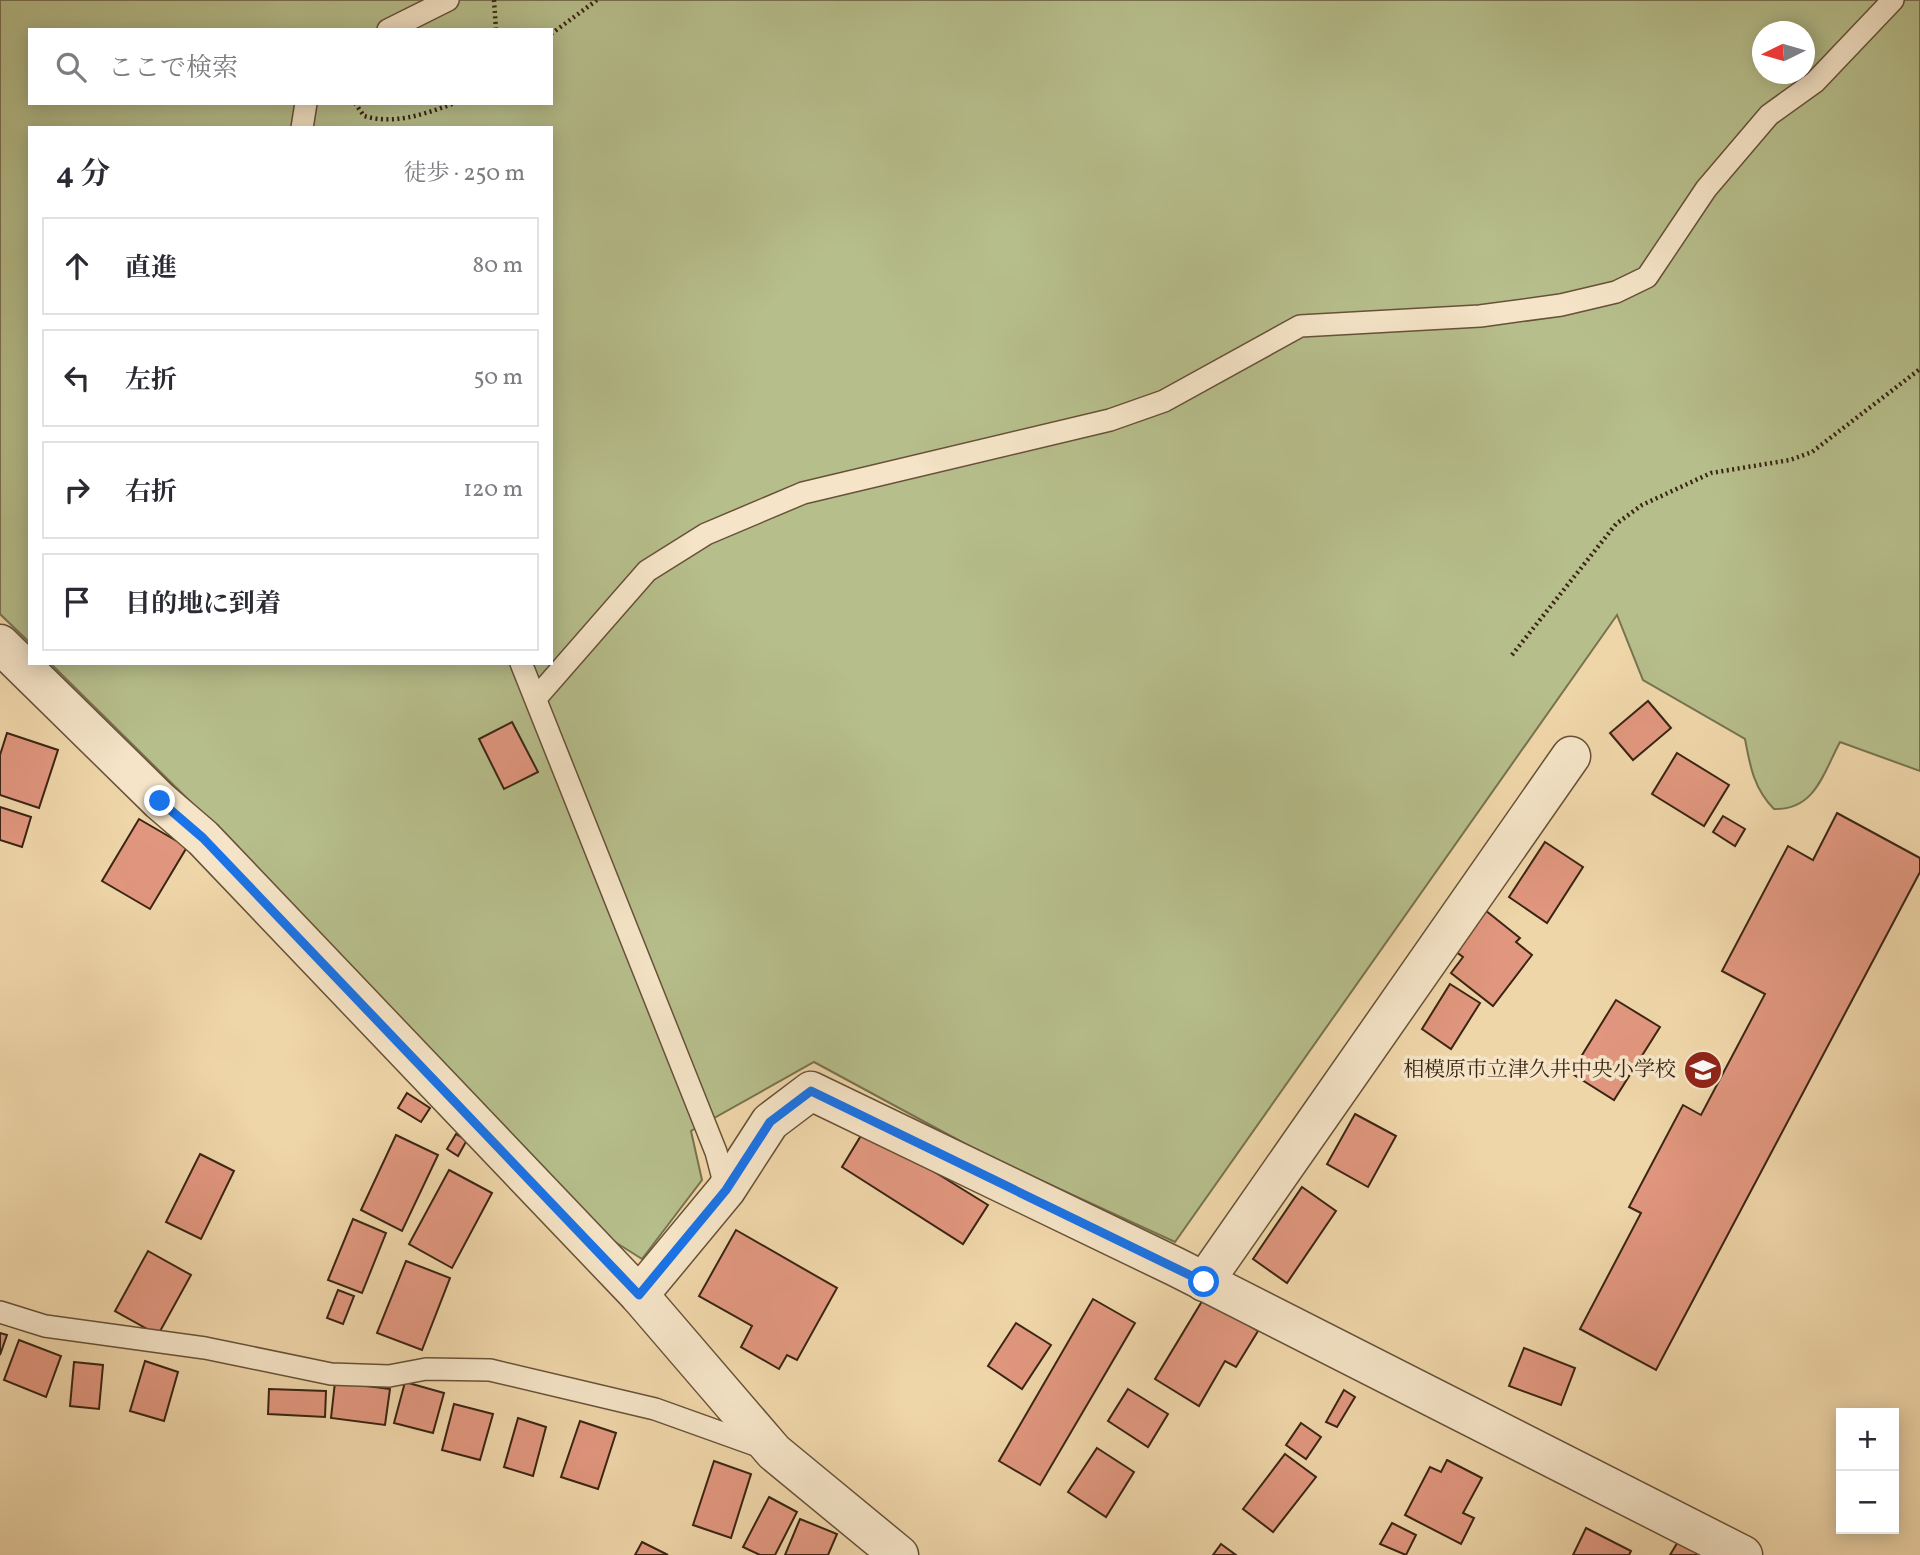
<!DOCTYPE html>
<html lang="ja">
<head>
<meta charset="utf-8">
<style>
	body { margin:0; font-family:Vollkorn,"Noto Serif JP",serif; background:#f7f7f7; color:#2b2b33 }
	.controls { position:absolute; right:21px; bottom:21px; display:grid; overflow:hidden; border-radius:0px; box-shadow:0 4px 18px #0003 }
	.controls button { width:63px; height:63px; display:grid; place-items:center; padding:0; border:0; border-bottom:2px solid #e1e1e2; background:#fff; color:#2b2b33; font:35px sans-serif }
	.compass { position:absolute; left:1752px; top:21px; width:63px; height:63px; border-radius:50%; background:#fff; box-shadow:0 4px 18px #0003; rotate:265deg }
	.stop { position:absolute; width:21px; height:21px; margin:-16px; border:5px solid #1a73e8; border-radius:50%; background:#fff }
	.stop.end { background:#1a73e8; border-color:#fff; box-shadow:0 2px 7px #0008 }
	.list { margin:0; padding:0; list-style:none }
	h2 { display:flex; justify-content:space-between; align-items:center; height:91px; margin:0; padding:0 28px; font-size:30px }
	h2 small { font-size:23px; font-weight:400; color:#7c7c81 }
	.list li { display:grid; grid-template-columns:46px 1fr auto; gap:21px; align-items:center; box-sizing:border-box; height:98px; margin:0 14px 14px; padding:0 14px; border:2px solid #e1e1e2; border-radius:0px }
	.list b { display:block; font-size:26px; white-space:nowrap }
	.list em { font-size:23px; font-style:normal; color:#7c7c81 }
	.icon { flex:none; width:38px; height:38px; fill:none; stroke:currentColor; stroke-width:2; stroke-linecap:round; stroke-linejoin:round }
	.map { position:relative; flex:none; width:1920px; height:1555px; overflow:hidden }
	.search { position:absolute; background:#fff; box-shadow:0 4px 18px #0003; left:28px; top:28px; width:525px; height:77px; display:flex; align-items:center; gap:18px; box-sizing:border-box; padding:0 24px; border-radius:0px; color:#7c7c81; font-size:26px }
	.panel { position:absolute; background:#fff; box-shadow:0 4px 18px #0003; left:28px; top:126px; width:525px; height:539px; border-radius:0px }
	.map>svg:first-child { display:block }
</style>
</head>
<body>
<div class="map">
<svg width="1920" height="1555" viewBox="0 0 1920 1555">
	<rect width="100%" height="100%" fill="#efd6a9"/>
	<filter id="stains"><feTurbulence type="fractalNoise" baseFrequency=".00286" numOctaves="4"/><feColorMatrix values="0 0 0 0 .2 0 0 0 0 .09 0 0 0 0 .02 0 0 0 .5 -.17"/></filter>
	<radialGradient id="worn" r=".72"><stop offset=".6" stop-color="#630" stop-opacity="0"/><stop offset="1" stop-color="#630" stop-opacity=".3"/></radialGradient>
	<path fill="#b6be8b" stroke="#78724f" stroke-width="2" fill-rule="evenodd" d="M0,0H1920V771L1840,742C1823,774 1815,810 1774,809C1754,789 1750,766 1745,739L1643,680L1617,615L1175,1242L984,1154L814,1062L691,1131L702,1180L642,1259L604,1235L211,822L50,663H551V128H30V643L0,614ZM30,30H551V103H30ZM1762,32H1804V74H1762Z"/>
	<g fill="#e1977f" stroke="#3a2513" stroke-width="2">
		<polygon points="1648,701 1671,728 1633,760 1610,733"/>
		<polygon points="512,722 538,772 504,789 479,739"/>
		<polygon points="7,733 58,750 39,808 0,795 0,755"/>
		<polygon points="1677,753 1729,785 1704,826 1652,794"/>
		<polygon points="0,807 31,817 22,847 0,840"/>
		<polygon points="1837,813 1920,858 1920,872 1656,1370 1580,1329 1641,1213 1629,1207 1683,1105 1701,1115 1765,994 1722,971 1788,846 1813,860"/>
		<polygon points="1723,816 1745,829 1735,846 1713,832"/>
		<polygon points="139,819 187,847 150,909 102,881"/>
		<polygon points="1545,842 1583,867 1547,923 1509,897"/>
		<polygon points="1480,906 1520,938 1516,942 1532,955 1493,1006 1451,973 1463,957 1448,946"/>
		<polygon points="1450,984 1480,1003 1451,1049 1422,1029"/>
		<polygon points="1616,1000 1660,1027 1614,1100 1571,1073"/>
		<polygon points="407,1093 430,1108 421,1122 398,1108"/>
		<polygon points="1355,1114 1396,1136 1368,1187 1327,1164"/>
		<polygon points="865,1129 988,1205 963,1244 842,1167"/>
		<polygon points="456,1134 467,1140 458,1156 447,1149"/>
		<polygon points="396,1135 438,1155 402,1231 361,1210"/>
		<polygon points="200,1154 234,1171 201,1239 166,1222"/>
		<polygon points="449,1170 492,1193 452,1268 409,1244"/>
		<polygon points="1302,1187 1336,1211 1287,1283 1253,1259"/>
		<polygon points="353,1219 386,1233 362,1293 328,1280"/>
		<polygon points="736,1230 837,1288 797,1360 787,1355 779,1369 741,1347 752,1326 699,1296"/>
		<polygon points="148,1251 191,1275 158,1335 115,1311"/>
		<polygon points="406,1261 450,1278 422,1350 377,1333"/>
		<polygon points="338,1290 354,1296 343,1324 327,1318"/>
		<polygon points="1204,1298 1258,1331 1236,1367 1225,1361 1199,1406 1155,1379"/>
		<polygon points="1093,1299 1135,1323 1040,1485 999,1461"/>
		<polygon points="1016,1323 1051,1345 1022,1389 988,1366"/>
		<polygon points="0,1333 7,1335 0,1355"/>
		<polygon points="19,1340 61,1356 46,1397 4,1380"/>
		<polygon points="1524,1348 1575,1368 1561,1405 1509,1386"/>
		<polygon points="145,1361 178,1372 164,1421 130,1411"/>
		<polygon points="74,1362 103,1365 99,1409 70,1406"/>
		<polygon points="335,1382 390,1389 385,1425 331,1418"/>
		<polygon points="405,1382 444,1393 433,1433 394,1423"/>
		<polygon points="269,1389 326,1391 325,1417 268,1414"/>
		<polygon points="1128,1389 1168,1414 1148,1447 1108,1421"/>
		<polygon points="1344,1390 1355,1397 1337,1427 1326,1422"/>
		<polygon points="454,1404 493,1414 480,1460 442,1450"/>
		<polygon points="518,1418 546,1427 533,1476 504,1467"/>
		<polygon points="580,1421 616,1433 598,1489 561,1477"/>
		<polygon points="1301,1423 1321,1437 1306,1459 1286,1445"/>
		<polygon points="1097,1448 1134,1472 1106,1517 1068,1492"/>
		<polygon points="1285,1454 1316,1477 1273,1532 1243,1509"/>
		<polygon points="1447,1460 1482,1478 1463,1513 1474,1518 1461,1544 1405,1515 1430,1467 1441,1472"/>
		<polygon points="714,1461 751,1474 731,1538 693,1525"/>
		<polygon points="769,1497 797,1512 775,1555 760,1555 743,1547"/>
		<polygon points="800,1519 837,1534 828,1555 785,1555"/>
		<polygon points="1392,1523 1416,1535 1406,1555 1380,1544"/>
		<polygon points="1586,1528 1631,1551 1629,1555 1573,1555"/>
		<polygon points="1682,1535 1708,1555 1670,1555"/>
		<polygon points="642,1542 668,1555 635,1555"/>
		<polygon points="1221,1544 1236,1555 1213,1555"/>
	</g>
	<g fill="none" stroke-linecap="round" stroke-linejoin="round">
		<defs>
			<g id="service">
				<polyline points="388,30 448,0"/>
				<polyline points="302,128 306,103"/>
				<polyline points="521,663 716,1152 726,1190"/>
				<polyline points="536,698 647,571 706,534 803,493 1110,420 1164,401 1300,326 1480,316 1561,305 1616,292 1647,277 1706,189 1769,115 1815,82 1893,0"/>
				<polyline points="0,1312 45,1326 205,1348 331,1374 389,1376 426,1369 490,1370 655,1409 764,1448"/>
			</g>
			<g id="minor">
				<polyline points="0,644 160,801 203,838 639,1295 774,1452 899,1555"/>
				<polyline points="1204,1282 1571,756"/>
				<polyline points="639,1295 726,1190 770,1122 811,1091 1176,1267 1743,1555"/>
			</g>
		</defs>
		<use href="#service" stroke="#675138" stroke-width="24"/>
		<use href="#minor" stroke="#675138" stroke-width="41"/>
		<g stroke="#3a2513" stroke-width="4.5" stroke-dasharray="2 3.5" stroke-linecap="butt">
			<polyline points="494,0 496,30"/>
			<polyline points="551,34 597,0"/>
			<path d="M355,103L364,116C395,125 425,114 455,103"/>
			<polyline points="1512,655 1616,524 1642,505 1711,473 1790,460 1812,452 1920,369"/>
		</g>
		<use href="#service" stroke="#f5e4c7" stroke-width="21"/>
		<use href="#minor" stroke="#f5e4c7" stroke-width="38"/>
	</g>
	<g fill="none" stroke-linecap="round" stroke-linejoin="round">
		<polyline stroke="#1a73e8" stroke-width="9" points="160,801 203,838 639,1295 726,1190 770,1122 811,1091 1204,1282"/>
	</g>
	<defs>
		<symbol id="school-disc" viewBox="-11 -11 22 22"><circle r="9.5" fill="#8f2418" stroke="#f5e4c7"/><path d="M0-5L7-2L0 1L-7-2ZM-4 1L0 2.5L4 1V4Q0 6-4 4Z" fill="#fff"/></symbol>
	</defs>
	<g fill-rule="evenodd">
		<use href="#school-disc" x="1681" y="1048" width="44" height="44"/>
	</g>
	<g text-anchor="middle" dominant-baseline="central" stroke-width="7" stroke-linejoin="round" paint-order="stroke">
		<g font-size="21" fill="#3a2513" stroke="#f5e4c7" text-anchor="end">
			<text x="1676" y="1070">相模原市立津久井中央小学校</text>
		</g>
	</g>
	<rect width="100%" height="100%" filter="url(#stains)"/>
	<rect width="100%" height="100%" fill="url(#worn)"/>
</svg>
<div class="controls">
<button>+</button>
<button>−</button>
</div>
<svg class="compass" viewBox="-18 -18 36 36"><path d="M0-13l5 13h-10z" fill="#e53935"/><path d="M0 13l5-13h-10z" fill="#7c7c81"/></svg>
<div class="stop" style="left:1204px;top:1282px"></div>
<div class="stop end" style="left:160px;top:801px"></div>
<div class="search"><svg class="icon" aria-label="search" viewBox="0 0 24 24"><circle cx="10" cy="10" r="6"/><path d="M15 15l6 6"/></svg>ここで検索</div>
<section class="panel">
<h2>4 分<small>徒歩 · 250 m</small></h2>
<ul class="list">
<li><svg class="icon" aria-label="ahead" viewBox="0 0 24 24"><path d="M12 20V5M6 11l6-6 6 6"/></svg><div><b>直進</b></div><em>80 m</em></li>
<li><svg class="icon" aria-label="left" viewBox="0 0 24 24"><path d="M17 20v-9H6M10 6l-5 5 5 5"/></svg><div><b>左折</b></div><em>50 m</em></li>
<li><svg class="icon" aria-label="right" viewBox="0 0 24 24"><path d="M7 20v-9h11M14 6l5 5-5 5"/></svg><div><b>右折</b></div><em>120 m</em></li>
<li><svg class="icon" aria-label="arrive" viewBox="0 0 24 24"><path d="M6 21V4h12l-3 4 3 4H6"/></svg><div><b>目的地に到着</b></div></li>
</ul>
</section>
</div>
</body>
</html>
